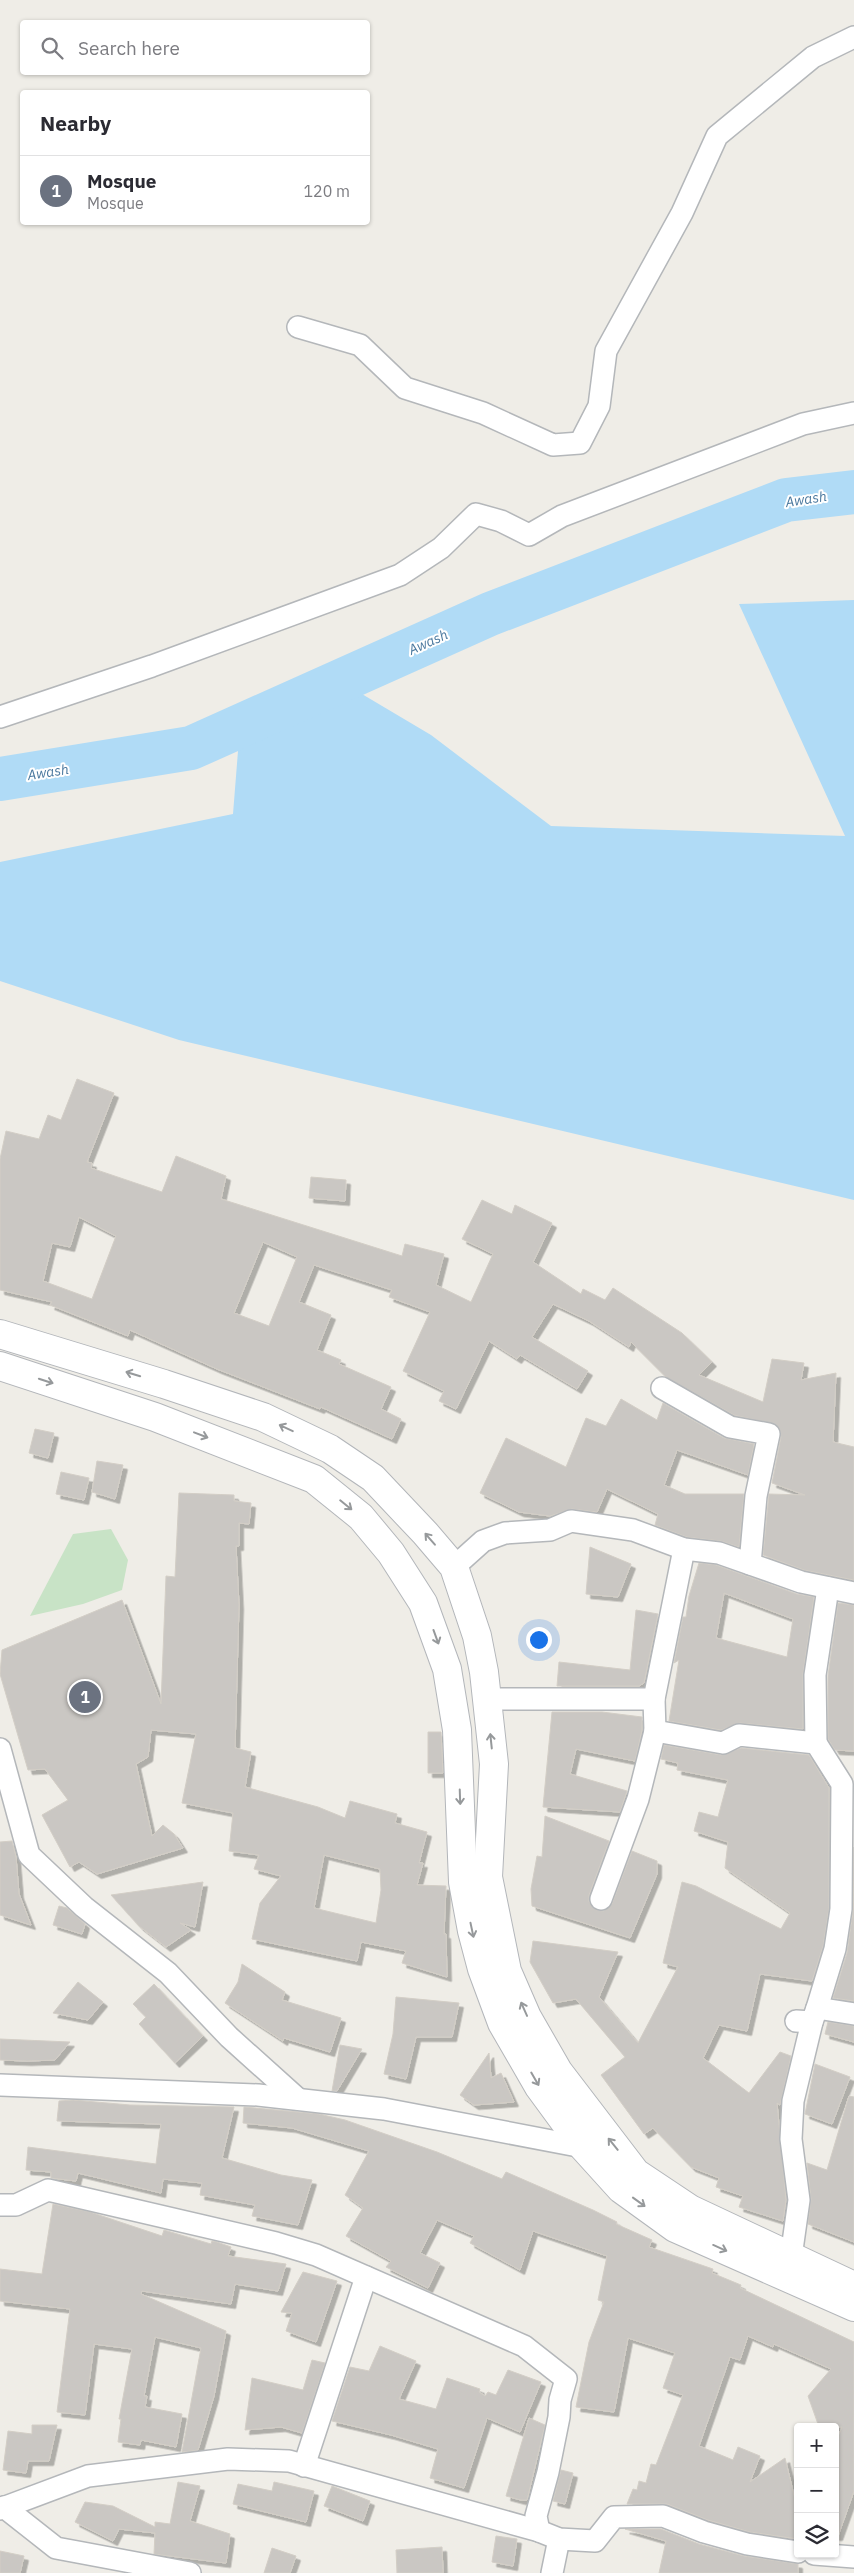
<!DOCTYPE html>
<html lang="en">
<head>
<meta charset="utf-8">
<style>
	body { margin:0; font-family:"IBM Plex Sans",sans-serif; background:#f7f7f7; color:#2b2b33 }
	.controls { position:absolute; right:15px; bottom:15px; display:grid; overflow:hidden; border-radius:5px; box-shadow:0 1px 4px #0004 }
	.controls button { width:45px; height:45px; display:grid; place-items:center; padding:0; border:0; border-bottom:1px solid #e1e1e2; background:#fff; color:#2b2b33; font:25px sans-serif }
	.you { position:absolute; left:538px; top:1639px; width:18px; height:18px; margin:-12px; border:4px solid #fff; border-radius:50%; background:#1a73e8; box-shadow:0 0 0 8px #1a73e833 }
	.badge { display:grid; place-items:center; width:32px; height:32px; border-radius:50%; background:#0f766e; color:#fff; font-size:16px; font-weight:700 }
	.pin { position:absolute; translate:-50% -50%; border:2px solid #fff; box-shadow:0 1px 5px #0006 }
	.list { margin:0; padding:0; list-style:none }
	h2 { display:flex; justify-content:space-between; align-items:center; height:65px; margin:0; padding:0 20px; font-size:21px }
	h2 small { font-size:16px; font-weight:400; color:#7c7c81 }
	.list li { display:grid; grid-template-columns:32px 1fr auto; gap:15px; align-items:center; box-sizing:border-box; height:70px; padding:0 20px; border-top:1px solid #e1e1e2 }
	.list b { display:block; font-size:19px; white-space:nowrap }
	.list p { margin:0; font-size:16px; white-space:nowrap; color:#7c7c81 }
	.list em { font-size:16px; font-style:normal; color:#7c7c81 }
	.icon { flex:none; width:28px; height:28px; fill:none; stroke:currentColor; stroke-width:2; stroke-linecap:round; stroke-linejoin:round }
	.map { position:relative; flex:none; width:854px; height:2573px; overflow:hidden }
	.search { position:absolute; background:#fff; box-shadow:0 1px 4px #0004; left:20px; top:20px; width:350px; height:55px; display:flex; align-items:center; gap:12px; box-sizing:border-box; padding:0 18px; border-radius:5px; color:#7c7c81; font-size:19px }
	.panel { position:absolute; background:#fff; box-shadow:0 1px 4px #0004; left:20px; top:90px; width:350px; height:135px; border-radius:5px }
	.map>svg:first-child { display:block }
</style>
</head>
<body>
<div class="map">
<svg width="854" height="2573" viewBox="0 0 854 2573">
	<defs>
		<filter id="shadow"><feDropShadow dx="4.5" dy="4.5" stdDeviation="0" flood-color="#0004"/></filter>
	</defs>
	<rect width="100%" height="100%" fill="#efede7"/>
	<polygon fill="#c8e3c6" points="111,1529 128,1560 122,1590 83,1604 30,1616 73,1534"/>
	<polygon fill="#b0dbf6" points="854,600 854,1200 179,1040 0,981 0,862 233,814 240,726 340,681 431,735 551,826 845,836 739,604"/>
	<g fill="none" stroke-linecap="round" stroke-linejoin="round">
		<polyline stroke="#b0dbf6" stroke-width="44" points="0,779 191,748 490,614 786,500 854,492"/>
	</g>
	<g fill="#cac7c3" stroke="#d3cec6" fill-rule="evenodd" filter="url(#shadow)">
		<path d="M77,1079L114,1093L87,1162L92,1163L91,1168L162,1192L176,1156L226,1176L221,1199L402,1256L405,1244L444,1254L436,1285L471,1302L493,1254L462,1239L482,1200L512,1214L515,1205L552,1223L533,1262L581,1294L583,1289L605,1300L613,1288L682,1333L712,1362L699,1375L763,1402L772,1359L804,1363L801,1380L836,1373L833,1442L854,1447V1580L804,1570L763,1555L769,1494L805,1495L772,1483L781,1437L777,1425L734,1415L666,1377L631,1342L629,1347L589,1321L553,1304L532,1337L588,1371L577,1389L520,1355L517,1359L489,1341L456,1409L439,1401L444,1391L403,1371L430,1312L389,1297L392,1290L314,1265L299,1302L331,1315L317,1350L341,1360L339,1364L391,1387L381,1409L401,1419L392,1439L321,1407L320,1409L217,1369L130,1330L128,1336L50,1305L52,1302L0,1290V1159L6,1131L39,1139L48,1115L61,1120ZM79,1217L116,1236L92,1299L43,1281L52,1243L70,1247ZM263,1242L297,1257L269,1326L234,1313Z"/>
		<polygon points="311,1177 346,1180 345,1201 309,1198"/>
		<polygon points="621,1399 657,1420 663,1403 724,1438 754,1444 748,1475 677,1450 664,1485 685,1494 744,1494 739,1547 721,1541 687,1537 655,1525 658,1514 607,1489 597,1512 572,1509 550,1516 519,1512 480,1493 506,1438 566,1467 586,1418 606,1426"/>
		<polygon points="35,1429 54,1433 48,1458 29,1453"/>
		<polygon points="97,1461 123,1465 115,1499 92,1492"/>
		<polygon points="61,1472 89,1478 84,1500 56,1494"/>
		<path d="M179,1493L234,1495V1501L251,1503L249,1524L239,1523V1546H236L239,1605L235,1748L251,1752L245,1787L318,1807L345,1818L350,1801L397,1814L395,1823L427,1832L419,1863H423L417,1885L446,1886L444,1934H446L447,1977L402,1963L406,1951L361,1942L357,1961L252,1939L260,1903L281,1876L254,1869L259,1855L229,1851L233,1813L182,1803L196,1734L151,1730L148,1757L136,1764L152,1836L163,1825L174,1834L183,1848L97,1874L79,1862L70,1867L42,1815L68,1800L45,1769L28,1770L0,1674L2,1650L122,1600L161,1704L166,1576L175,1577ZM324,1855L380,1869L381,1890L376,1923L314,1908Z"/>
		<polygon points="590,1547 631,1564 618,1597 586,1594"/>
		<path d="M699,1563L716,1565L797,1594L814,1597L803,1673V1729L740,1723L721,1730L669,1721L679,1660L674,1663L683,1617H686L689,1596ZM724,1593L793,1619L787,1657L716,1638Z"/>
		<polygon points="838,1603 854,1605 854,1751 835,1750 828,1739 828,1676"/>
		<polygon points="636,1610 658,1614 644,1683 639,1686 557,1686 559,1662 630,1670"/>
		<polygon points="552,1712 602,1712 642,1717 642,1730 635,1761 576,1749 570,1774 627,1791 620,1812 543,1807"/>
		<polygon points="428,1732 441,1732 443,1773 428,1773"/>
		<polygon points="664,1745 721,1755 741,1748 809,1755 829,1788 829,1908 823,1946 812,1981 760,1974 747,2031 719,2025 703,2058 749,2093 780,2052 791,2056 780,2105 777,2103 786,2200 783,2221 739,2207 743,2196 716,2187 719,2178 691,2167 653,2128 644,2134 601,2075 625,2057 576,1999 553,2003 530,1962 533,1941 618,1952 599,1997 638,2043 678,1967 663,1963 682,1882 696,1886 781,1929 790,1913 725,1868 728,1842 694,1831 699,1812 718,1817 728,1780 677,1770 678,1763 661,1759"/>
		<polygon points="545,1816 609,1841 589,1895 589,1902 596,1910 604,1911 612,1904 632,1851 657,1861 657,1874 630,1938 532,1906 531,1889 537,1856 542,1857"/>
		<polygon points="12,1841 16,1857 19,1894 31,1925 0,1915 0,1842"/>
		<polygon points="854,1847 854,2001 833,1998 847,1953 853,1911"/>
		<polygon points="203,1882 195,1927 180,1923 191,1930 166,1947 139,1926 111,1895"/>
		<polygon points="59,1906 67,1908 85,1924 82,1934 53,1925"/>
		<polygon points="242,1964 285,1992 282,2000 341,2018 330,2052 284,2038 283,2041 225,2003 238,1982"/>
		<polygon points="78,1982 103,2002 88,2020 53,2013"/>
		<polygon points="154,1984 203,2036 175,2063 139,2024 146,2017 133,2004"/>
		<polygon points="396,1997 459,2003 452,2037 416,2037 406,2079 384,2074 393,2034"/>
		<polygon points="828,2022 854,2026 854,2042 825,2034"/>
		<polygon points="0,2039 70,2042 55,2060 27,2061 0,2060"/>
		<polygon points="340,2045 362,2049 337,2091 332,2091"/>
		<polygon points="489,2053 491,2078 501,2073 514,2102 474,2105 460,2095"/>
		<polygon points="815,2064 850,2077 832,2124 805,2114"/>
		<polygon points="849,2096 854,2097 854,2242 808,2224 811,2199 807,2163 827,2170"/>
		<polygon points="73,2100 130,2105 234,2107 222,2158 281,2175 312,2180 298,2225 252,2216 255,2205 200,2195 202,2183 163,2179 161,2193 78,2173 76,2181 51,2178 51,2172 26,2170 28,2147 156,2164 161,2124 57,2121 59,2101"/>
		<polygon points="244,2107 319,2114 345,2120 437,2152 502,2179 506,2172 593,2210 617,2222 616,2224 652,2240 649,2247 713,2269 712,2273 741,2285 740,2288 854,2342 854,2491 838,2536 835,2536 835,2444 842,2427 819,2427 808,2396 831,2369 774,2344 773,2347 748,2336 740,2360 730,2357 699,2446 733,2460 738,2447 760,2456 750,2482 785,2458 798,2512 798,2539 750,2532 708,2520 667,2504 627,2504 633,2489 637,2490 639,2481 646,2483 651,2464 656,2465 683,2395 663,2388 675,2353 628,2338 614,2412 576,2407 589,2342 604,2302 598,2300 607,2256 533,2231 520,2270 470,2243 474,2236 437,2220 420,2253 440,2263 428,2288 386,2267 391,2261 346,2236 363,2208 345,2195 369,2151 292,2128 243,2123"/>
		<polygon points="53,2204 90,2212 162,2236 164,2230 211,2244 212,2241 217,2242 231,2247 228,2256 286,2264 278,2291 235,2284 231,2304 142,2291 141,2294 226,2331 214,2396 198,2450 182,2452 201,2348 155,2337 144,2396 147,2396 145,2407 182,2414 176,2447 141,2440 140,2445 118,2442 121,2419 119,2419 132,2349 94,2344 85,2415 57,2412 70,2309 0,2301 0,2269 42,2274"/>
		<polygon points="303,2272 337,2281 316,2342 286,2331 292,2313 281,2312"/>
		<polygon points="380,2346 416,2361 399,2399 436,2409 447,2378 480,2389 479,2392 485,2396 488,2392 496,2395 508,2370 541,2382 520,2432 487,2418 464,2488 430,2478 438,2449 391,2435 332,2421 350,2367 369,2371"/>
		<polygon points="312,2360 325,2363 302,2433 281,2427 245,2430 252,2378 303,2390"/>
		<polygon points="529,2418 545,2425 527,2500 521,2500 506,2496"/>
		<polygon points="32,2425 57,2425 49,2461 28,2461 26,2473 3,2470 8,2431 32,2434"/>
		<polygon points="561,2470 573,2473 565,2504 553,2501"/>
		<polygon points="178,2482 200,2486 190,2521 230,2534 226,2563 154,2554 155,2533 119,2529 113,2541 75,2522 85,2502 113,2506 155,2527 155,2522 170,2524"/>
		<polygon points="274,2482 314,2491 306,2522 233,2504 238,2484 272,2491"/>
		<polygon points="332,2486 370,2501 363,2521 324,2506"/>
		<polygon points="625,2529 661,2529 699,2544 744,2556 798,2564 798,2573 659,2573 666,2541"/>
		<polygon points="496,2536 517,2539 513,2566 492,2562"/>
		<polygon points="442,2547 443,2573 397,2573 396,2550"/>
		<polygon points="272,2548 296,2556 290,2573 264,2573"/>
		<polygon points="0,2551 24,2556 20,2573 0,2573"/>
	</g>
	<g fill="none" stroke-linecap="round" stroke-linejoin="round">
		<defs>
			<g id="street">
				<polyline points="298,327 360,345 405,388 483,413 553,445 580,443 599,406 606,351 682,213 717,136 813,57 854,37"/>
				<polyline points="0,717 152,666 400,575 441,548 476,514 501,521 529,535 562,516 803,424 854,413"/>
				<polyline points="662,1388 730,1427 769,1434 756,1496 750,1564"/>
				<polyline points="454,1567 483,1541 505,1533 550,1530 571,1521 633,1530 684,1549 719,1553 801,1582 854,1593"/>
				<polyline points="487,1699 654,1699 684,1549"/>
				<polyline points="654,1699 655,1731 723,1743 739,1735 816,1743 842,1784 841,1909 835,1949 817,2008"/>
				<polyline points="816,1743 815,1675 828,1588"/>
				<polyline points="0,1749 29,1855 84,1907 168,1973 229,2037 298,2099"/>
				<polyline points="601,1899 638,1799 655,1731"/>
				<polyline points="796,2021 812,2022 817,2008 854,2014"/>
				<polyline points="0,2085 258,2095 384,2109 583,2147"/>
				<polyline points="0,2205 16,2205 48,2190 276,2243 316,2255 524,2346 566,2379 560,2400 559,2417 548,2472 536,2516 539,2531"/>
				<polyline points="791,2257 799,2200 791,2139 793,2101 812,2022"/>
				<polyline points="304,2466 366,2277"/>
				<polyline points="4,2507 56,2548 190,2573"/>
				<polyline points="0,2509 88,2476 228,2459 289,2461 539,2531 559,2539 595,2541 614,2517 663,2516 704,2532 747,2544 798,2552"/>
				<polyline points="814,2554 854,2557"/>
				<polyline points="552,2573 559,2539"/>
			</g>
			<g id="secondary">
				<polyline points="0,1334 164,1384 263,1417 330,1449 373,1478 425,1533 454,1567 477,1636 484,1672 494,1764 488,1877 507,1971 527,2017 558,2071 636,2173 690,2209 854,2286"/>
				<polyline points="0,1366 155,1417 314,1479 361,1517 391,1553 423,1603 447,1669 457,1730 463,1882 472,1931 482,1969 502,2023 539,2087 583,2147 621,2189 675,2228 854,2307"/>
			</g>
		</defs>
		<use href="#street" stroke="#b4b7ba" stroke-width="24"/>
		<use href="#secondary" stroke="#b3b6ba" stroke-width="30"/>
		<use href="#street" stroke="#fff" stroke-width="21"/>
		<use href="#secondary" stroke="#fff" stroke-width="28"/>
	</g>
	<defs><path id="oneway-shaft" d="M-6 0H5M1.5-3L5.5 0L1.5 3" fill="none" stroke-width="1.6" stroke-linecap="round" stroke-linejoin="round" transform="scale(1.25)"/></defs>
	<g stroke="#96999b">
		<use href="#oneway-shaft" transform="translate(133 1374) rotate(-163)"/>
		<use href="#oneway-shaft" transform="translate(46 1381) rotate(18)"/>
		<use href="#oneway-shaft" transform="translate(286 1428) rotate(-155)"/>
		<use href="#oneway-shaft" transform="translate(201 1435) rotate(21)"/>
		<use href="#oneway-shaft" transform="translate(346 1505) rotate(39)"/>
		<use href="#oneway-shaft" transform="translate(430 1539) rotate(-131)"/>
		<use href="#oneway-shaft" transform="translate(436 1637) rotate(70)"/>
		<use href="#oneway-shaft" transform="translate(491 1741) rotate(-96)"/>
		<use href="#oneway-shaft" transform="translate(460 1797) rotate(88)"/>
		<use href="#oneway-shaft" transform="translate(472 1930) rotate(78)"/>
		<use href="#oneway-shaft" transform="translate(524 2009) rotate(-114)"/>
		<use href="#oneway-shaft" transform="translate(535 2079) rotate(60)"/>
		<use href="#oneway-shaft" transform="translate(613 2144) rotate(-129)"/>
		<use href="#oneway-shaft" transform="translate(639 2202) rotate(36)"/>
		<use href="#oneway-shaft" transform="translate(720 2248) rotate(24)"/>
	</g>
	<g text-anchor="middle" dominant-baseline="central" stroke-width="4" stroke-linejoin="round" paint-order="stroke">
		<g font-size="14" font-style="italic" fill="#4a789e" stroke="#fff">
			<text transform="translate(806 499) rotate(-9)">Awash</text>
			<text transform="translate(428 642) rotate(-24)">Awash</text>
			<text transform="translate(48 772) rotate(-9)">Awash</text>
		</g>
	</g>
</svg>
<div class="controls">
<button>+</button>
<button>−</button>
<button><svg class="icon" aria-label="layers" viewBox="0 0 24 24"><path d="M12 4l9 5-9 5-9-5zM3 14l9 5 9-5"/></svg></button>
</div>
<div class="you"></div>
<div class="pin badge" style="left:85px;top:1697px;background:#6b7280">1</div>
<div class="search"><svg class="icon" aria-label="search" viewBox="0 0 24 24"><circle cx="10" cy="10" r="6"/><path d="M15 15l6 6"/></svg>Search here</div>
<section class="panel">
<h2>Nearby<small></small></h2>
<ul class="list">
<li><span class="badge" style="background:#6b7280">1</span><div><b>Mosque</b><p>Mosque</p></div><em>120 m</em></li>
</ul>
</section>
</div>
</body>
</html>
